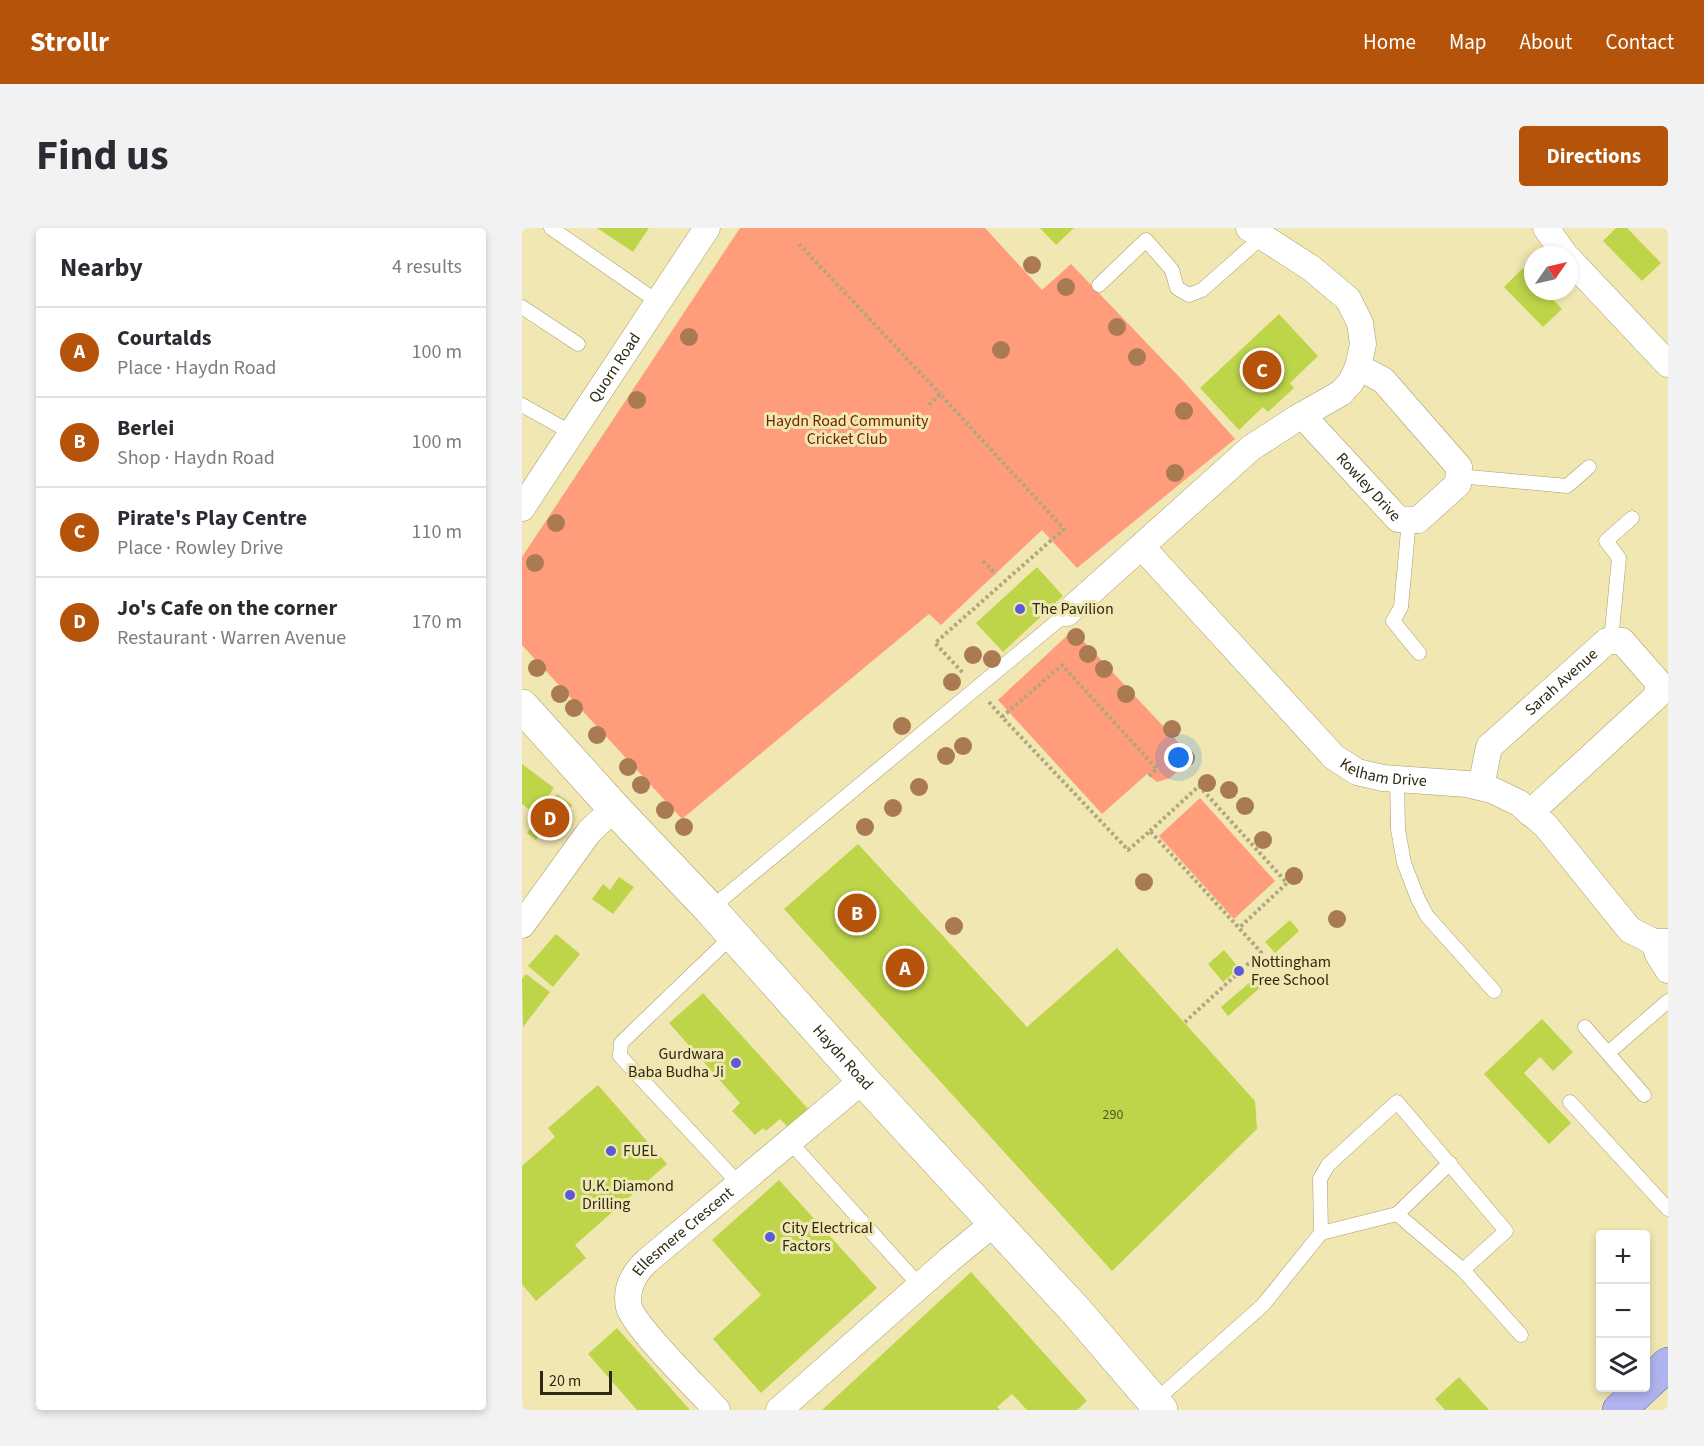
<!DOCTYPE html>
<html lang="en">
<head>
<meta charset="utf-8">
<style>
	body { margin:0; font-family:"Source Sans 3",sans-serif; background:#f2f2f3; color:#2b2b33 }
	.controls { position:absolute; right:18px; bottom:18px; display:grid; overflow:hidden; border-radius:6px; box-shadow:0 3px 9px #0003 }
	.controls button { width:54px; height:54px; display:grid; place-items:center; padding:0; border:0; border-bottom:2px solid #e1e1e2; background:#fff; color:#2b2b33; font:30px sans-serif }
	.compass { position:absolute; left:1002px; top:18px; width:54px; height:54px; border-radius:50%; background:#fff; box-shadow:0 3px 9px #0003; rotate:56deg }
	.scale { position:absolute; left:18px; bottom:15px; width:72px; box-sizing:border-box; padding-left:6px; border:3px solid #2d2914; border-top:0; font-size:16px; line-height:21px; white-space:nowrap; color:#2d2914; -webkit-text-stroke:4px #f1e7b2; paint-order:stroke }
	.you { position:absolute; left:657px; top:530px; width:21px; height:21px; margin:-15px; border:4px solid #fff; border-radius:50%; background:#1a73e8; box-shadow:0 0 0 9px #1a73e833 }
	.badge { display:grid; place-items:center; width:39px; height:39px; border-radius:50%; background:#b45309; color:#fff; font-size:20px; font-weight:700 }
	.pin { position:absolute; translate:-50% -50%; border:3px solid #fff; box-shadow:0 2px 6px #0006 }
	.list { margin:0; padding:0; list-style:none }
	h2 { display:flex; justify-content:space-between; align-items:center; height:78px; margin:0; padding:0 24px; font-size:26px }
	h2 small { font-size:20px; font-weight:400; color:#7c7c81 }
	.list li { display:grid; grid-template-columns:39px 1fr auto; gap:18px; align-items:center; box-sizing:border-box; height:90px; padding:0 24px; border-top:2px solid #e1e1e2 }
	.list b { display:block; font-size:22px; white-space:nowrap }
	.list p { margin:0; font-size:20px; white-space:nowrap; color:#7c7c81 }
	.list em { font-size:20px; font-style:normal; color:#7c7c81 }
	.icon { flex:none; width:33px; height:33px; fill:none; stroke:currentColor; stroke-width:2; stroke-linecap:round; stroke-linejoin:round }
	.map { position:relative; flex:none; width:1146px; height:1182px; overflow:hidden; border-radius:6px }
	header { display:flex; align-items:center; gap:36px; box-sizing:border-box; height:84px; padding:0 30px; background:#b45309; color:#fff }
	header strong { font-size:28px }
	nav { display:flex; gap:33px; margin-inline-start:auto; font-size:21px }
	.intro { display:flex; align-items:center; justify-content:space-between; box-sizing:border-box; height:144px; padding:0 36px }
	h1 { margin:0; font-size:42px }
	.button { padding:15px 27px; border-radius:6px; background:#b45309; color:#fff; font-size:21px; font-weight:700 }
	main { display:flex; gap:36px; padding:0 36px }
	aside { flex:1; background:#fff; border-radius:6px; box-shadow:0 3px 9px #0003 }
	.map>svg:first-child { display:block }
</style>
</head>
<body>
<header>
<strong>Strollr</strong>
<nav><a>Home</a><a>Map</a><a>About</a><a>Contact</a></nav>
</header>
<div class="intro"><h1>Find us</h1><a class="button">Directions</a></div>
<main>
<aside>
<h2>Nearby<small>4 results</small></h2>
<ul class="list">
<li><span class="badge">A</span><div><b>Courtalds</b><p>Place · Haydn Road</p></div><em>100 m</em></li>
<li><span class="badge">B</span><div><b>Berlei</b><p>Shop · Haydn Road</p></div><em>100 m</em></li>
<li><span class="badge">C</span><div><b>Pirate's Play Centre</b><p>Place · Rowley Drive</p></div><em>110 m</em></li>
<li><span class="badge">D</span><div><b>Jo's Cafe on the corner</b><p>Restaurant · Warren Avenue</p></div><em>170 m</em></li>
</ul>
</aside>
<div class="map">
<svg width="1146" height="1182" viewBox="0 0 1146 1182">
	<rect width="100%" height="100%" fill="#f1e7b2"/>
	<g fill="#ff9c7c">
		<polygon points="218,0 463,0 520,62 549,36 663,155 713,211 555,340 520,302 419,397 407,386 160,591 0,417 0,329"/>
		<polygon points="551,402 671,530 648,550 635,554 625,546 580,586 476,472"/>
		<polygon points="678,570 753,653 712,691 637,608"/>
	</g>
	<g fill="#bed54a">
		<polygon points="75,0 127,0 111,24"/>
		<polygon points="518,0 552,0 534,17"/>
		<polygon points="1094,0 1105,0 1139,35 1120,53 1081,13"/>
		<polygon points="1001,40 1011,50 1011,63 1023,63 1040,81 1021,99 982,59"/>
		<polygon points="757,86 796,128 768,155 772,160 746,184 741,179 717,202 678,160"/>
		<polygon points="515,339 541,368 481,424 454,395"/>
		<polygon points="0,536 32,560 13,586 0,576"/>
		<polygon points="35,566 50,577 27,607 21,602 14,612 5,605"/>
		<polygon points="336,616 505,799 595,720 733,873 735,901 590,1043 262,681"/>
		<polygon points="97,649 112,659 91,686 70,671 81,656 88,662"/>
		<polygon points="768,692 777,703 753,725 743,714"/>
		<polygon points="34,706 58,726 31,759 6,738"/>
		<polygon points="702,722 717,740 701,754 686,736"/>
		<polygon points="4,746 28,764 1,799 0,751"/>
		<polygon points="734,749 741,757 706,788 699,779"/>
		<polygon points="181,765 288,883 268,901 258,891 244,903 241,900 233,907 210,883 218,875 147,795"/>
		<polygon points="1020,791 1051,824 1031,843 1018,829 1002,845 1049,895 1027,916 962,846"/>
		<polygon points="76,857 145,936 53,1017 64,1030 14,1073 0,1056 0,938 33,909 26,900"/>
		<polygon points="257,952 355,1060 239,1165 191,1111 239,1067 190,1012"/>
		<polygon points="449,1044 565,1173 555,1182 505,1182 490,1166 475,1179 478,1182 300,1182"/>
		<polygon points="95,1100 168,1182 115,1182 66,1126"/>
		<polygon points="937,1149 967,1182 923,1182 913,1171"/>
	</g>
	<g fill="none" stroke-linecap="round" stroke-linejoin="round">
		<defs>
			<g id="service">
				<polyline points="29,0 136,74"/>
				<polyline points="577,57 624,12 650,42 655,60 667,67 680,62 740,9"/>
				<polyline points="0,79 56,116"/>
				<polyline points="0,177 50,205"/>
				<polyline points="936,248 1045,258 1067,239"/>
				<polyline points="887,292 879,379 871,393 897,425"/>
				<polyline points="1089,413 1097,330 1084,313 1110,290"/>
				<polyline points="875,551 876,601 882,635 896,671 905,688 972,763"/>
				<polyline points="188,681 545,385"/>
				<polyline points="211,707 99,815 98,828 218,957"/>
				<polyline points="1063,799 1122,867"/>
				<polyline points="1086,825 1146,773"/>
				<polyline points="1048,874 1146,981"/>
				<polyline points="268,914 398,1058"/>
				<polyline points="875,986 928,935"/>
				<polyline points="941,1042 999,1107"/>
				<polyline points="632,1174 741,1077 799,1005 798,951 806,937 875,874 984,1003 941,1042 875,986 799,1005"/>
			</g>
			<g id="minor">
				<polyline points="1024,0 1043,27"/>
				<polyline points="1047,31 1146,136"/>
				<path id="s1" d="M780,187L876,291L896,292L936,256L937,239L861,152L836,139"/>
				<path id="s2" d="M0,280L185,0"/>
				<path id="s3" d="M620,319L812,529L835,544L861,550L945,556L970,562L997,575L1024,598L1108,702L1132,714H1146"/>
				<polyline points="545,385 729,220 775,190 819,165 829,154 836,139 841,116 838,95 826,71 789,40 727,0"/>
				<path id="s4" d="M959,559L967,519L1085,413H1100L1136,454L1135,468L1008,585"/>
				<polyline points="0,697 67,604 92,580"/>
				<polyline points="1132,714 1136,726 1146,742"/>
				<path id="s5" d="M195,1182C177,1162 113,1100 107,1079C103,1060 112,1045 125,1033L341,852"/>
				<polyline points="257,1182 427,1032 472,995"/>
			</g>
			<g id="tertiary">
				<path id="s6" d="M0,478L92,580L188,681L341,852L555,1084L639,1182"/>
			</g>
			<g id="primary">
				<polyline points="1124,1157 1146,1136"/>
				<polyline points="1097,1182 1121,1160"/>
			</g>
		</defs>
		<use href="#service" stroke="#a79d6b" stroke-width="15"/>
		<use href="#minor" stroke="#a79d6b" stroke-width="27"/>
		<use href="#tertiary" stroke="#a79d6b" stroke-width="34"/>
		<use href="#primary" stroke="#5e629b" stroke-width="34"/>
		<g stroke="#afa77d" stroke-width="4" stroke-dasharray="3 3" stroke-linecap="butt">
			<polyline points="277,16 418,166"/>
			<polyline points="407,177 418,166 542,301 413,415 442,446"/>
			<polyline points="461,333 474,346"/>
			<polyline points="467,474 480,489"/>
			<polyline points="627,548 635,541 540,437 480,489 606,622 628,603 739,724 663,794"/>
			<polyline points="628,603 677,558 765,655 717,700"/>
		</g>
		<use href="#service" stroke="#fff" stroke-width="14"/>
		<use href="#minor" stroke="#fff" stroke-width="26"/>
		<use href="#tertiary" stroke="#fff" stroke-width="33"/>
		<use href="#primary" stroke="#afb3ee" stroke-width="33"/>
	</g>
	<g fill="#aa7b52">
		<circle cx="510" cy="37" r="9"/>
		<circle cx="544" cy="59" r="9"/>
		<circle cx="595" cy="99" r="9"/>
		<circle cx="167" cy="109" r="9"/>
		<circle cx="479" cy="122" r="9"/>
		<circle cx="615" cy="129" r="9"/>
		<circle cx="115" cy="172" r="9"/>
		<circle cx="662" cy="183" r="9"/>
		<circle cx="653" cy="245" r="9"/>
		<circle cx="34" cy="295" r="9"/>
		<circle cx="13" cy="335" r="9"/>
		<circle cx="554" cy="409" r="9"/>
		<circle cx="566" cy="426" r="9"/>
		<circle cx="451" cy="427" r="9"/>
		<circle cx="470" cy="431" r="9"/>
		<circle cx="15" cy="440" r="9"/>
		<circle cx="582" cy="441" r="9"/>
		<circle cx="430" cy="454" r="9"/>
		<circle cx="38" cy="466" r="9"/>
		<circle cx="604" cy="466" r="9"/>
		<circle cx="52" cy="480" r="9"/>
		<circle cx="380" cy="498" r="9"/>
		<circle cx="650" cy="501" r="9"/>
		<circle cx="75" cy="507" r="9"/>
		<circle cx="441" cy="518" r="9"/>
		<circle cx="424" cy="528" r="9"/>
		<circle cx="664" cy="530" r="9"/>
		<circle cx="106" cy="539" r="9"/>
		<circle cx="685" cy="555" r="9"/>
		<circle cx="119" cy="557" r="9"/>
		<circle cx="397" cy="559" r="9"/>
		<circle cx="707" cy="562" r="9"/>
		<circle cx="723" cy="578" r="9"/>
		<circle cx="371" cy="580" r="9"/>
		<circle cx="143" cy="582" r="9"/>
		<circle cx="162" cy="599" r="9"/>
		<circle cx="343" cy="599" r="9"/>
		<circle cx="741" cy="612" r="9"/>
		<circle cx="772" cy="648" r="9"/>
		<circle cx="622" cy="654" r="9"/>
		<circle cx="815" cy="691" r="9"/>
		<circle cx="432" cy="698" r="9"/>
	</g>
	<g fill="#5b5bd3" stroke="#f1e7b2" stroke-width="2">
		<circle cx="498" cy="381" r="6"/>
		<circle cx="717" cy="743" r="6"/>
		<circle cx="214" cy="835" r="6"/>
		<circle cx="89" cy="923" r="6"/>
		<circle cx="48" cy="967" r="6"/>
		<circle cx="248" cy="1009" r="6"/>
	</g>
	<g text-anchor="middle" dominant-baseline="central" stroke-width="6" stroke-linejoin="round" paint-order="stroke">
		<g font-size="14" fill="#515422">
			<text x="591" y="887">290</text>
		</g>
		<g font-size="16" fill="#2d2914" stroke="#f1e7b2">
			<text stroke="none"><textPath href="#s2" startOffset="168">Quorn Road</textPath></text>
			<text stroke="none"><textPath href="#s1" startOffset="98">Rowley Drive</textPath></text>
			<text stroke="none"><textPath href="#s4" startOffset="138">Sarah Avenue</textPath></text>
			<text stroke="none"><textPath href="#s3" startOffset="338">Kelham Drive</textPath></text>
			<text stroke="none"><textPath href="#s6" startOffset="476">Haydn Road</textPath></text>
			<text stroke="none"><textPath href="#s5" startOffset="234">Ellesmere Crescent</textPath></text>
		</g>
		<g font-size="16" fill="#702204" stroke="#f1e7b2">
			<text x="325" y="193">Haydn Road Community<tspan x="325" dy="18">Cricket Club</tspan></text>
		</g>
		<g font-size="16" fill="#2d2914" stroke="#f1e7b2" text-anchor="start">
			<text x="510" y="381">The Pavilion</text>
			<text x="729" y="734">Nottingham<tspan x="729" dy="18">Free School</tspan></text>
			<text x="202" y="826" text-anchor="end">Gurdwara<tspan x="202" dy="18">Baba Budha Ji</tspan></text>
			<text x="101" y="923">FUEL</text>
			<text x="60" y="958">U.K. Diamond<tspan x="60" dy="18">Drilling</tspan></text>
			<text x="260" y="1000">City Electrical<tspan x="260" dy="18">Factors</tspan></text>
		</g>
	</g>
</svg>
<div class="controls">
<button>+</button>
<button>−</button>
<button><svg class="icon" aria-label="layers" viewBox="0 0 24 24"><path d="M12 4l9 5-9 5-9-5zM3 14l9 5 9-5"/></svg></button>
</div>
<svg class="compass" viewBox="-18 -18 36 36"><path d="M0-13l5 13h-10z" fill="#e53935"/><path d="M0 13l5-13h-10z" fill="#7c7c81"/></svg>
<div class="scale">20 m</div>
<div class="you"></div>
<div class="pin badge" style="left:383px;top:740px">A</div>
<div class="pin badge" style="left:335px;top:685px">B</div>
<div class="pin badge" style="left:740px;top:142px">C</div>
<div class="pin badge" style="left:28px;top:590px">D</div>
</div>
</main>
</body>
</html>
